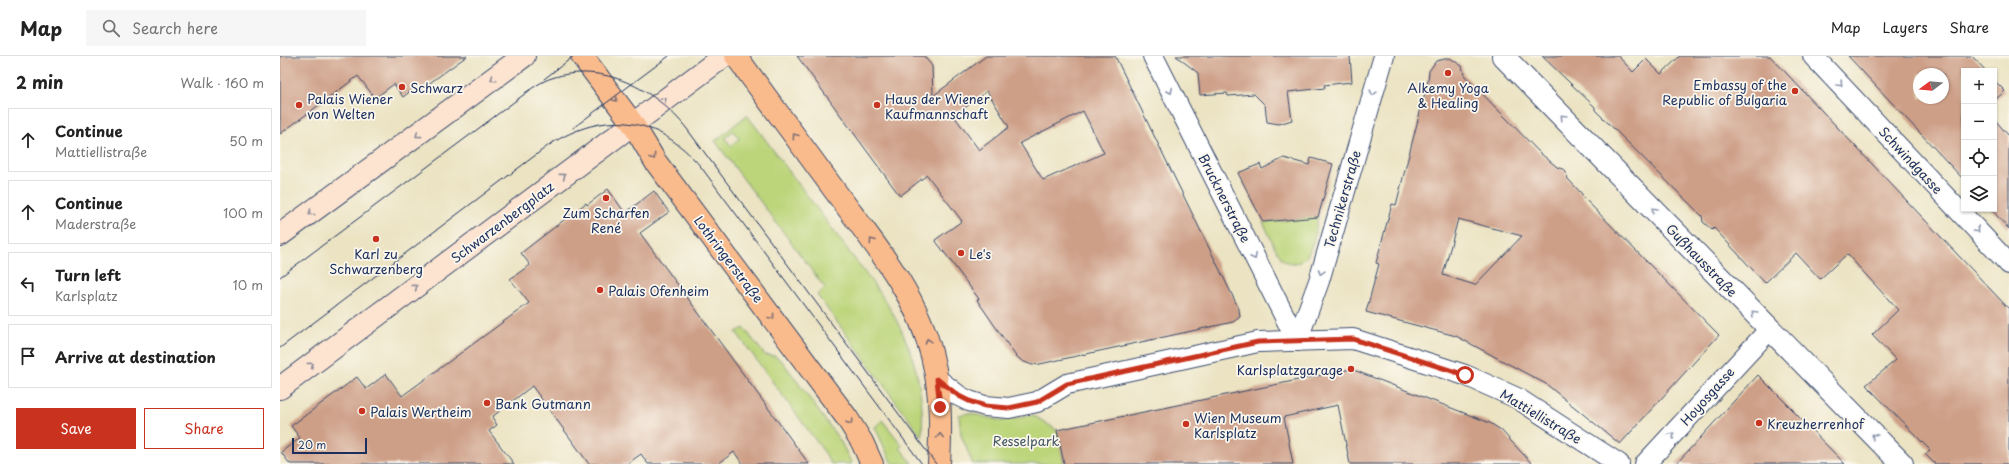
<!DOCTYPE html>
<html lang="en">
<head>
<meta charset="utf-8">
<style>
	body { margin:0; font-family:"Playpen Sans",sans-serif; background:#f6f6f6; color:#222 }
	.controls { position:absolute; right:12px; top:12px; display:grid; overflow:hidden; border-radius:0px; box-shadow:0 1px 3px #0004 }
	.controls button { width:36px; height:36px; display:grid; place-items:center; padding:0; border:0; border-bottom:1px solid #e0e0e0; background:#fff; color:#222; font:20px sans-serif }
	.compass { position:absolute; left:1633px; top:12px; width:36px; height:36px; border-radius:50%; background:#fff; box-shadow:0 1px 3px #0004; rotate:254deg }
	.scale { position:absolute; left:12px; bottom:10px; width:75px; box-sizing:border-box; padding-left:4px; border:2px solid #1b2f5e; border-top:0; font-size:11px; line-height:14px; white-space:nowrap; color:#1b2f5e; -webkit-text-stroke:3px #fbf7ec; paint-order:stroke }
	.stop { position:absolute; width:12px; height:12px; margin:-9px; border:3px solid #c8321e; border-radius:50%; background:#fff }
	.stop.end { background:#c8321e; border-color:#fff; box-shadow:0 1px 4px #0008 }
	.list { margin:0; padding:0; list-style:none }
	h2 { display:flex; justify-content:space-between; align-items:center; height:52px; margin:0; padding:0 16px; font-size:17px }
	h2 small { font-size:13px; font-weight:400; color:#767676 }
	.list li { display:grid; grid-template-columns:26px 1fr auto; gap:12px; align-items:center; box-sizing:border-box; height:64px; margin:0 8px 8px; padding:0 8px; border:1px solid #e0e0e0; border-radius:0px }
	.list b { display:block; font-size:15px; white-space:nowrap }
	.list p { margin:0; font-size:13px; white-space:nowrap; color:#767676 }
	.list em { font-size:13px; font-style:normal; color:#767676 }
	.actions { display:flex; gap:8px; padding:12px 16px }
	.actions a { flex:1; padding:9px 0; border:1px solid #c8321e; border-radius:0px; text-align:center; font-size:14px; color:#c8321e }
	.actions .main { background:#c8321e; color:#fff }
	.icon { flex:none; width:22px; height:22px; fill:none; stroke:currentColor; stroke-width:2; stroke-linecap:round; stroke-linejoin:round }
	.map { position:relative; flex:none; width:1729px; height:408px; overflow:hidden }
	header { display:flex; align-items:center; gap:24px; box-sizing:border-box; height:56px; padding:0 20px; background:#fff; border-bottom:1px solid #e0e0e0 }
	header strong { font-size:19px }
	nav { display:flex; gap:22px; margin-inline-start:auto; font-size:14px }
	.search { width:280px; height:36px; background:#f6f6f6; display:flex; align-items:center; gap:10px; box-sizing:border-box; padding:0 14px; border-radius:0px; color:#767676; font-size:15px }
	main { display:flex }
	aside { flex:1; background:#fff }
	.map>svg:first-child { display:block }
</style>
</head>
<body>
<header>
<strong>Map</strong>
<div class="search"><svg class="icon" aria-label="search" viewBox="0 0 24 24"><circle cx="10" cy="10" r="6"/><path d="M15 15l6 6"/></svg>Search here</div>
<nav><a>Map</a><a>Layers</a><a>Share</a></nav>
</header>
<main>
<aside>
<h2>2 min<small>Walk · 160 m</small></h2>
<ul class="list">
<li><svg class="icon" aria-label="ahead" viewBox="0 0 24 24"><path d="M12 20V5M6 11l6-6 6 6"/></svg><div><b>Continue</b><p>Mattiellistraße</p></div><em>50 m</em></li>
<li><svg class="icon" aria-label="ahead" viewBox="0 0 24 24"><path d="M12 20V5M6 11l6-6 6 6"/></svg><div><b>Continue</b><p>Maderstraße</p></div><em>100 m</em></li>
<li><svg class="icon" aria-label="left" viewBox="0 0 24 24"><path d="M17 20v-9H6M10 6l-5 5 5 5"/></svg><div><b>Turn left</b><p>Karlsplatz</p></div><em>10 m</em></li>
<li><svg class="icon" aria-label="arrive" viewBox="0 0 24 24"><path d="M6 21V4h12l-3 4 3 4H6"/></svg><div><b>Arrive at destination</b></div></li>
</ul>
<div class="actions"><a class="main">Save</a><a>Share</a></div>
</aside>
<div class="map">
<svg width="1729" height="408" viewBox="0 0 1729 408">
	<rect width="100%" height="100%" fill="#fbf7ec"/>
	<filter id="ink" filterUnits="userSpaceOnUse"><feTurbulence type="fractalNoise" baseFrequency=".025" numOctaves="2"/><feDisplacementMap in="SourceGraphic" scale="8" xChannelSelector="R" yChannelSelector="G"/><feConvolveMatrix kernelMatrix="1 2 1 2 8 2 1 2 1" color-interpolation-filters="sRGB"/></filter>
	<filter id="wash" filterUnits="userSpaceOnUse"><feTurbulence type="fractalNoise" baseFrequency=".012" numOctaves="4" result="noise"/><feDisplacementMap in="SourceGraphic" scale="16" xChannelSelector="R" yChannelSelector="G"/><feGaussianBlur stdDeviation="0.9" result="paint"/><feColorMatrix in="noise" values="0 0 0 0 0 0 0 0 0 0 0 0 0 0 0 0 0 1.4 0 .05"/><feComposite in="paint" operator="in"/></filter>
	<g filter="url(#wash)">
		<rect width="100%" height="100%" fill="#ebe3c2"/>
		<g fill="#bcd57a" stroke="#6c826c" fill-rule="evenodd">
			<path d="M467,59L600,237C630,282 645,326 642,381L537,239L545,232L435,85ZM453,75L459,83L451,90L445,82Z"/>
			<path d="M1038,161C1035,175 1033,208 1013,207C1009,207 1005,206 1002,203C994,192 989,178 983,166Z"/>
			<polygon points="464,272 485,299 495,300 503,306 561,386 572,408 551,408 545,397 456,276"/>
			<polygon points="689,357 722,365 753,359 777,374 784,408 693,408 681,379 679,359"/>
			<polygon points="602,364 622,389 620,392 633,408 612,408 595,371"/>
		</g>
		<g id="blocks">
			<g fill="#cd9f87" fill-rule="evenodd">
				<polygon points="0,0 187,0 140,34 137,30 123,41 114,28 95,42 78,20 0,78"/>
				<path d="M517,0H644L652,10L653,40L706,0H835L959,253L960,261L953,266L760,308L752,309L742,305L735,299L697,244L699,243L655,184L682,165L647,119L620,140ZM707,35L729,71L699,94L674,60ZM803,55L824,97L763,124L740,87Z"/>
				<polygon points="896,0 1070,0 1072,26 1044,29 1045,32 1008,36 1012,64 999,68 987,66 985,49 974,38 948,40 947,37 920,39 918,17"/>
				<polygon points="1262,0 1338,0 1353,16 1366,3 1381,18 1400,0 1490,0 1729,253 1729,408 1655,408 1645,398 1650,394 1586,329 1616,304 1592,279 1618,254 1567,198 1540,223 1516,197 1485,227 1434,172 1432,174 1423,166 1422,160 1315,54 1315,51"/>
				<path d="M1568,0H1692L1706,15H1684V124ZM1639,18H1663V42H1639Z"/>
				<path d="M1170,2L1182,10L1184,19L1260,97L1277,111L1285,114L1288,123L1302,138V140L1439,279L1340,388L1266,328L1176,280L1086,256L1099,208L1096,207L1112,148L1116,149L1148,25L1149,15L1156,5ZM1178,163L1242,180L1195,229L1163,219Z"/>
				<polygon points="1714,24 1725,35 1714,45"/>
				<polygon points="1714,63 1729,80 1729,173 1711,153 1714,153"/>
				<polygon points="1004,102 1029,109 1031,102 1053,108 1038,161 983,166 958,117 980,108 982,113"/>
				<polygon points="328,133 345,157 374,135 381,145 389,156 360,177 529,408 463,408 454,396 438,408 368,408 361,398 347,408 309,408 252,330 212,361 217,369 209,375 234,408 10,408 1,396 20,382 11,370 77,321 86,333 106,318 122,340 249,247 230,223 250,209 241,197 306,147 307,149"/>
				<polygon points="1071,313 1210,367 1221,374 1252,408 1070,408 1058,349 1004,361 1013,408 784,408 777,374"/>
				<polygon points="1478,319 1513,354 1514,356 1565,408 1396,408"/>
			</g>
		</g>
	</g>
	<g filter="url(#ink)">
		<use href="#blocks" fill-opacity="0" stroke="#3a4a6d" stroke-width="1"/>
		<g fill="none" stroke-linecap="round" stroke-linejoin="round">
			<defs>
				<g id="minor">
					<polyline points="873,0 1017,285"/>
					<polyline points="1533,0 1729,208"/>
					<polyline points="1017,285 1039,225 1104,0"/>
					<polyline points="657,323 679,340 689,345 705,350 729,352 757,346 787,328 978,286 1073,283 1185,319 1237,342 1339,408"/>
					<polyline points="1365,408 1490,273"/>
				</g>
				<polyline id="tertiary" points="1223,0 1622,408"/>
				<g id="secondary">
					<polyline points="0,179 244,0"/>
					<polyline points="0,332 444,0"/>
				</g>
				<g id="primary">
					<polyline points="302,0 353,68 375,105 567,362 582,386 592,408"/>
					<path d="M456,0C490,46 524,93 558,139C595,189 637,238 652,300C661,335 661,371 659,408"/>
				</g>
			</defs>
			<use href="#minor" stroke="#3a4a6d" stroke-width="22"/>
			<use href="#tertiary" stroke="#3a4a6d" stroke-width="24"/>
			<use href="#secondary" stroke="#3a4a6d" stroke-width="24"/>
			<use href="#primary" stroke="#3a4a6d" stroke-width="24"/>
			<use href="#minor" stroke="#fff" stroke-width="20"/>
			<use href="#tertiary" stroke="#fff" stroke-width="22"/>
			<use href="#secondary" stroke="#fde4d1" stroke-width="22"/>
			<use href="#primary" stroke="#fabb8c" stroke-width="22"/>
			<g stroke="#1b2f5e" stroke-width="1">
				<polyline points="264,23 294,0"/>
				<path d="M245,37C254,31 262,25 272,22C322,5 376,33 407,73L656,408"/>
				<polyline points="293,72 389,0"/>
				<path d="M269,89C325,53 378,60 421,111L642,408"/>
				<polyline points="0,221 250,34"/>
				<polyline points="0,292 273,86"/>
			</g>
		</g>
		<defs><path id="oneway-chevron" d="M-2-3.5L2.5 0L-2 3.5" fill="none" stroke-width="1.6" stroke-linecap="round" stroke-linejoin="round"/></defs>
		<g stroke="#8c8a98">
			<use href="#oneway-chevron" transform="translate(213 23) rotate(144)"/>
			<use href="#oneway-chevron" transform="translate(384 44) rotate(-37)"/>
			<use href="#oneway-chevron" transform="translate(138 79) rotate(143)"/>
			<use href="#oneway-chevron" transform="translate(283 120) rotate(-37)"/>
			<use href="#oneway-chevron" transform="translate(31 157) rotate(144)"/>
			<use href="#oneway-chevron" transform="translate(135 231) rotate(-37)"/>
			<use href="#oneway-chevron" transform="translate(31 309) rotate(-37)"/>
		</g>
		<g stroke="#8d97ae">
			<use href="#oneway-chevron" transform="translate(1560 28) rotate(47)"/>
			<use href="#oneway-chevron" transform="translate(890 35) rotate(63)"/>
			<use href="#oneway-chevron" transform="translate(1093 37) rotate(106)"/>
			<use href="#oneway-chevron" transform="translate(1283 61) rotate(-134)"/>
			<use href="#oneway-chevron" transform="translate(1374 154) rotate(-134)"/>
			<use href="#oneway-chevron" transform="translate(1697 174) rotate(47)"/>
			<use href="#oneway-chevron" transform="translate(974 201) rotate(63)"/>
			<use href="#oneway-chevron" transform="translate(1041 216) rotate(106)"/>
			<use href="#oneway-chevron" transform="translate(1474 257) rotate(-134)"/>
			<use href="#oneway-chevron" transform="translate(1392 379) rotate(-48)"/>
			<use href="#oneway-chevron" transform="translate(1594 380) rotate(-134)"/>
		</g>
		<g stroke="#7f6e73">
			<use href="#oneway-chevron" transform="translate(335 43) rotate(53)"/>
			<use href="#oneway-chevron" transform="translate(515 80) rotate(-126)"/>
			<use href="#oneway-chevron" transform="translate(373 101) rotate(54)"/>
			<use href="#oneway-chevron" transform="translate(592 185) rotate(-126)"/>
			<use href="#oneway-chevron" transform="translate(492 261) rotate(53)"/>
			<use href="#oneway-chevron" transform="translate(648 285) rotate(-108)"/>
			<use href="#oneway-chevron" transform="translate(570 366) rotate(58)"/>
			<use href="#oneway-chevron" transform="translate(660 380) rotate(-89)"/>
		</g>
	</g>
	<g fill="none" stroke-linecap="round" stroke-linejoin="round" filter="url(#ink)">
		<polyline stroke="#c8321e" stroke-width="5" points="660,351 657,323 679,340 689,345 705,350 729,352 757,346 787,328 978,286 1073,283 1185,319"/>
	</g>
	<g fill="#c8321e" stroke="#fbf7ec" stroke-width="1.5">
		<circle cx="1168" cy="17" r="4"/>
		<circle cx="122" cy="31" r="4"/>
		<circle cx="1515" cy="35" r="4"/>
		<circle cx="19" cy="49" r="4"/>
		<circle cx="597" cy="49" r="4"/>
		<circle cx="326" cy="142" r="4"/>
		<circle cx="96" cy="183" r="4"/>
		<circle cx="681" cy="197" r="4"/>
		<circle cx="320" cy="234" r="4"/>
		<circle cx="1071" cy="313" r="4"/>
		<circle cx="207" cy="347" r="4"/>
		<circle cx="82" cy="355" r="4"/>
		<circle cx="1479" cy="367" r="4"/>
		<circle cx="906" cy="368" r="4"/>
	</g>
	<g text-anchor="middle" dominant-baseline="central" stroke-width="3.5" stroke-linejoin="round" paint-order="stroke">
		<g font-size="13" fill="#1b2f5e" stroke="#fbf7ec" text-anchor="start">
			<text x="1507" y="28" text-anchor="end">Embassy of the<tspan x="1507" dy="15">Republic of Bulgaria</tspan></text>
			<text x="130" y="31">Schwarz</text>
			<text x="1168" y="31" text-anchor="middle">Alkemy Yoga<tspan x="1168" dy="15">&amp; Healing</tspan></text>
			<text x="27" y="42">Palais Wiener<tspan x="27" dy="15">von Welten</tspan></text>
			<text x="605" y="42">Haus der Wiener<tspan x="605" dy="15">Kaufmannschaft</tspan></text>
			<text x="326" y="156" text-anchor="middle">Zum Scharfen<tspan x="326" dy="15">René</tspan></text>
			<text x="96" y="197" text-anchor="middle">Karl zu<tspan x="96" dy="15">Schwarzenberg</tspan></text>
			<text x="689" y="197">Le's</text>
			<text x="328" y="234">Palais Ofenheim</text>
			<text x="1063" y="313" text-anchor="end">Karlsplatzgarage</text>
			<text x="215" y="347">Bank Gutmann</text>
			<text x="90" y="355">Palais Wertheim</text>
			<text x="914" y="361">Wien Museum<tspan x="914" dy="15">Karlsplatz</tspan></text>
			<text x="1487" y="367">Kreuzherrenhof</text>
		</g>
		<g font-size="13" fill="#1b2f5e" stroke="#fbf7ec">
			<text transform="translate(1631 104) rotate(47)">Schwindgasse</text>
			<text transform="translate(945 142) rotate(63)">Brucknerstraße</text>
			<text transform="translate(1062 143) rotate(-74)">Technikerstraße</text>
			<text transform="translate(222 166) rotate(-37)">Schwarzenbergplatz</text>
			<text transform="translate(449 203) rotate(53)">Lothringerstraße</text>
			<text transform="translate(1422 204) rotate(46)">Gußhausstraße</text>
			<text transform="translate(1427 340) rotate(-48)">Hoyosgasse</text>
			<text transform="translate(1261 360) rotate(31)">Mattiellistraße</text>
		</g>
		<g font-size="13" fill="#435865" stroke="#fbf7ec">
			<text x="746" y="384">Resselpark</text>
		</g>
	</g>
</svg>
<div class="controls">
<button>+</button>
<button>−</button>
<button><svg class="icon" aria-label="locate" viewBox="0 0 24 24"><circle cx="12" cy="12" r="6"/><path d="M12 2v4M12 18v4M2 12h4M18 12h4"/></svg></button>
<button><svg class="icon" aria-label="layers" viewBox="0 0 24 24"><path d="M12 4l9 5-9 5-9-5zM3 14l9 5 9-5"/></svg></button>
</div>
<svg class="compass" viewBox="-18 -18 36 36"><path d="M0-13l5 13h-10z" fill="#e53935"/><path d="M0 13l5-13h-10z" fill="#767676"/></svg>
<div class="scale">20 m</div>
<div class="stop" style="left:1185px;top:319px"></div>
<div class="stop end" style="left:660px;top:351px"></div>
</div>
</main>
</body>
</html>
